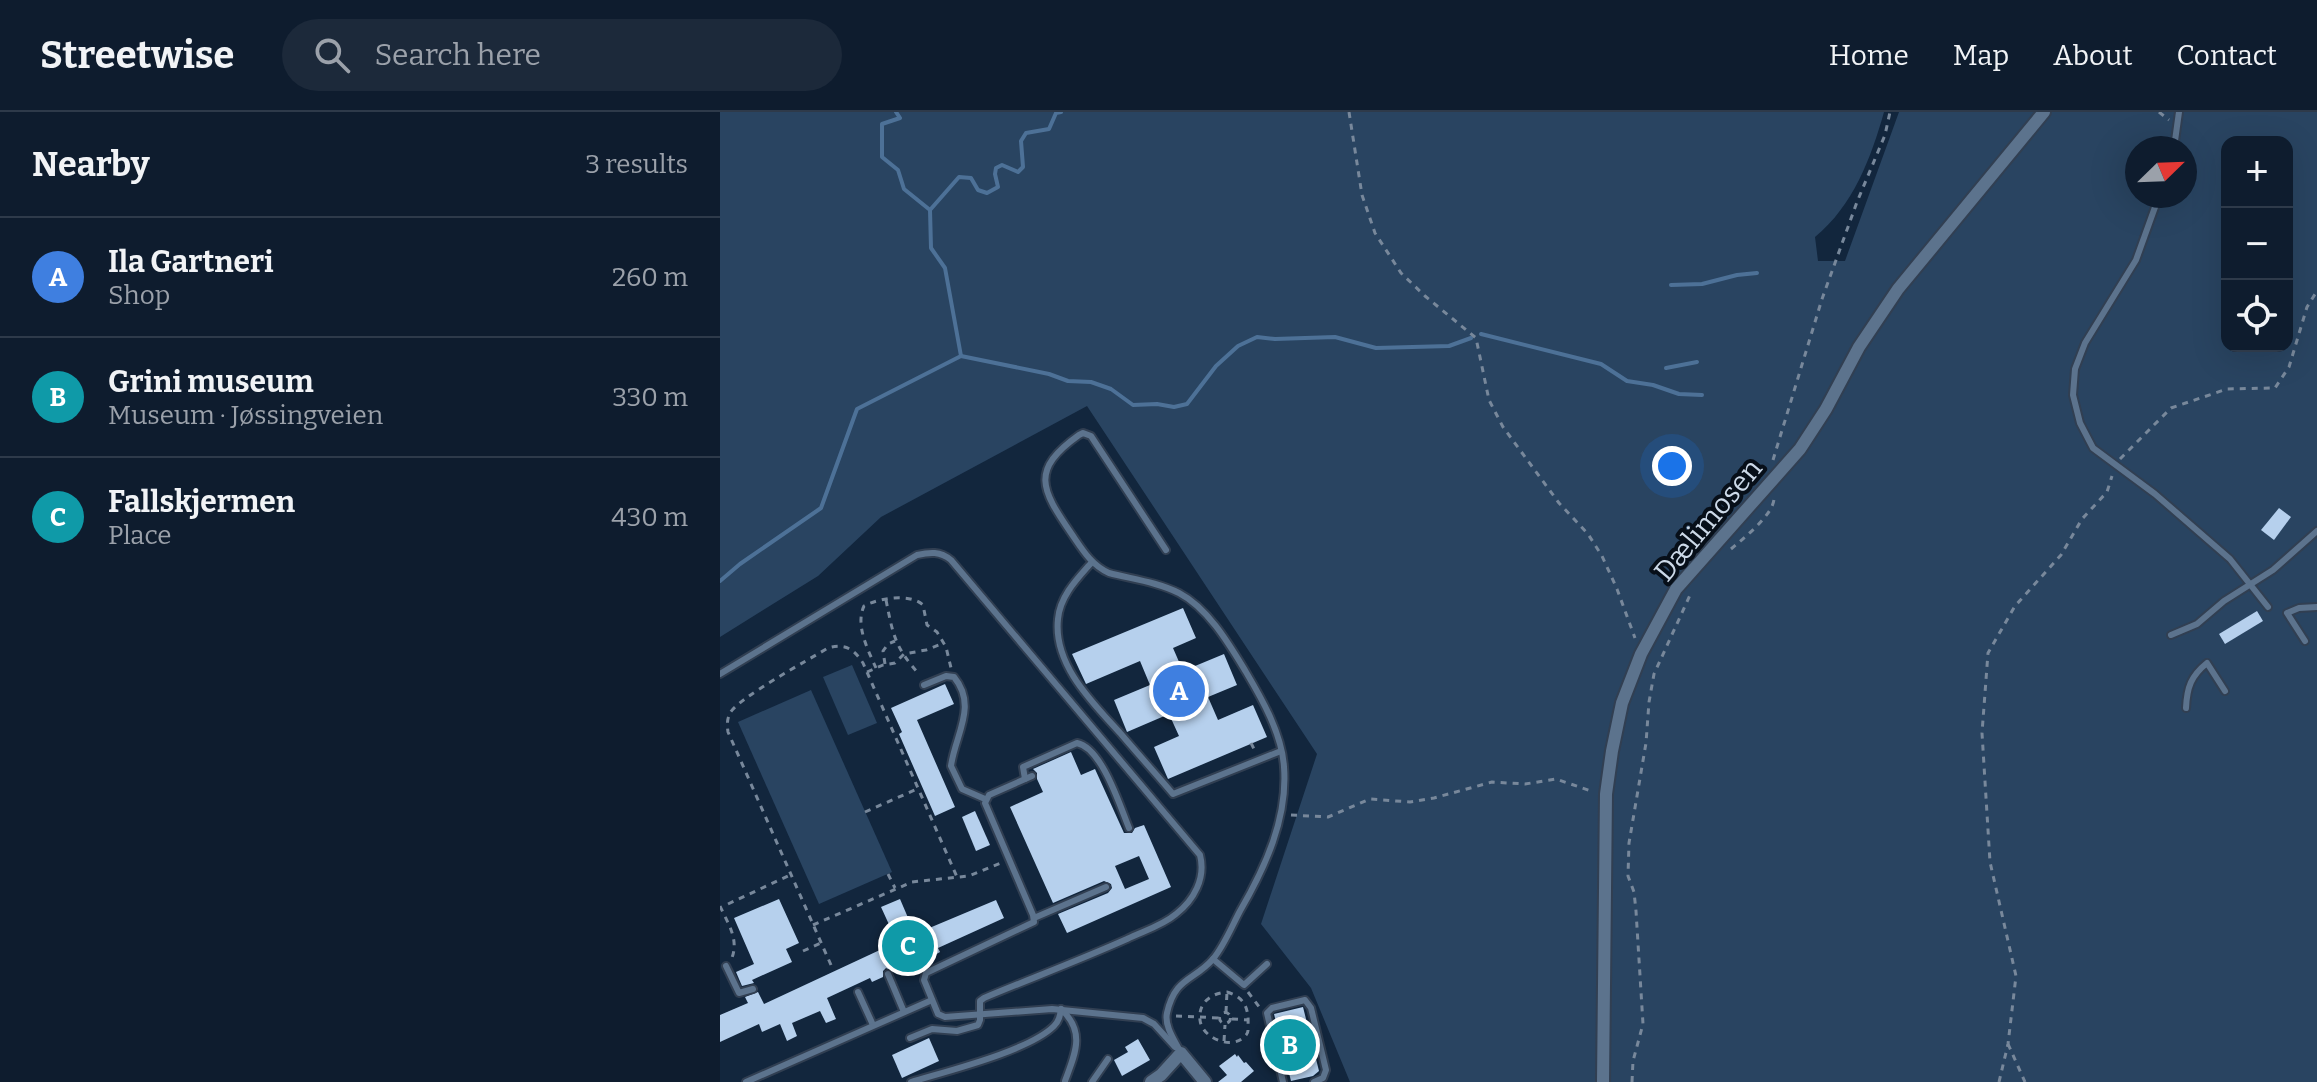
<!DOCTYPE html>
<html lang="en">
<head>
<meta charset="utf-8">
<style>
	body { margin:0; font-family:Bitter,serif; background:#1c293a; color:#f1f3f6 }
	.controls { position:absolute; right:24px; top:24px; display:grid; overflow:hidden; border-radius:16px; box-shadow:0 8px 32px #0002 }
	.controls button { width:72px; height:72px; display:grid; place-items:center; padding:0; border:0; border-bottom:2px solid #2e3a4a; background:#0e1c2e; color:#f1f3f6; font:40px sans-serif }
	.compass { position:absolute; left:1405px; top:24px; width:72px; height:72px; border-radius:50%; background:#0e1c2e; box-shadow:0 8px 32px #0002; rotate:67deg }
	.you { position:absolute; left:952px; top:354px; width:28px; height:28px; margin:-20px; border:6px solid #fff; border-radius:50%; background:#1a73e8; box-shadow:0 0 0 12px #1a73e833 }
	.badge { display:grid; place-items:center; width:52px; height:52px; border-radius:50%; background:#efa73e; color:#fff; font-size:26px; font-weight:700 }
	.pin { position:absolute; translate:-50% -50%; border:4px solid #fff; box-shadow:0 2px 8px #0006 }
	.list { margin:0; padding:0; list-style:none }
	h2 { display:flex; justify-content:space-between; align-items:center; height:104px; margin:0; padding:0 32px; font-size:34px }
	h2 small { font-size:26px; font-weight:400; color:#9ba1aa }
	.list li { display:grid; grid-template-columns:52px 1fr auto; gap:24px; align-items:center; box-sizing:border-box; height:120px; padding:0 32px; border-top:2px solid #2e3a4a }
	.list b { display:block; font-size:30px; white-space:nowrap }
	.list p { margin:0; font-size:26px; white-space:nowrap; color:#9ba1aa }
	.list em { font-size:26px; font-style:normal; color:#9ba1aa }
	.icon { flex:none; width:44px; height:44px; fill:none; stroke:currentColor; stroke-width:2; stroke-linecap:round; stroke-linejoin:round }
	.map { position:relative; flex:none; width:1597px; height:970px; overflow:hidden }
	header { display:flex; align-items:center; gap:48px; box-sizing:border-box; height:112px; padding:0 40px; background:#0e1c2e; border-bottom:2px solid #2e3a4a }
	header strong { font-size:38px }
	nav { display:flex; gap:44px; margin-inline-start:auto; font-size:28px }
	.search { width:560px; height:72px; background:#1c293a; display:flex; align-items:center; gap:20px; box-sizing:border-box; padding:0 28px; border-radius:44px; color:#9ba1aa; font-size:30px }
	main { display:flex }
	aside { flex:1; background:#0e1c2e }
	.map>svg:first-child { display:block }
</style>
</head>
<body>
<header>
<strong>Streetwise</strong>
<div class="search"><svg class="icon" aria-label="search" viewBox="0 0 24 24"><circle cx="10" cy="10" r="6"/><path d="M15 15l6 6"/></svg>Search here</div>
<nav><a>Home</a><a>Map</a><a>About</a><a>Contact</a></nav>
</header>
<main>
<aside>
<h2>Nearby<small>3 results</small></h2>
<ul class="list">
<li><span class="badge" style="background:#3f7fe0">A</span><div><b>Ila Gartneri</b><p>Shop</p></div><em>260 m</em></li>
<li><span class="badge" style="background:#0f9aa8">B</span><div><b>Grini museum</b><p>Museum · Jøssingveien</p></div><em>330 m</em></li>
<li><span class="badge" style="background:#0f9aa8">C</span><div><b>Fallskjermen</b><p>Place</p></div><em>430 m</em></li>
</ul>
</aside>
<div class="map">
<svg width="1597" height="970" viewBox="0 0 1597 970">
	<rect width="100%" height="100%" fill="#12263d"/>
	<g fill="#294461" fill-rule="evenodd">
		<path d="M0,0H1164C1151,46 1133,94 1095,125L1098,149H1125L1179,0H1597V970H630L591,876L541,812L597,642L367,294L161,405L98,464L0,525ZM1507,30H1567V234H1507ZM1417,36H1465V84H1417Z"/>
		<polygon points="132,553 157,611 128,623 103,565"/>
		<polygon points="91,578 172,760 99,792 18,610"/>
	</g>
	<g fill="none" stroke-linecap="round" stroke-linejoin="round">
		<g stroke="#4d7197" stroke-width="4">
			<polyline points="210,98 239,65 251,66 258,78 267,81 278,75 275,62 276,56 282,53 298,60 303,55 301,29 306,21 329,17 336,1 341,0"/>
			<polyline points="951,173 982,172 1017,163 1037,161"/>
			<polyline points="761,222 881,252 907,269 933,273 959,282 982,283"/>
			<polyline points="241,244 329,262 348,269 371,270 391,277 413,293 437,292 454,295 467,292 496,254 518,234 537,225 555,227 615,225 656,236 729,234 751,226"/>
			<polyline points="946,256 977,250"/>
			<polyline points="0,469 20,452 101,396 137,297 241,244 225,156 211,136 210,98 184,77 178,58 162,45 162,12 180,6 176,0"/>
		</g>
	</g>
	<g fill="#b6d0ed" fill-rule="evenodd">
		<polygon points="1559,396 1571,405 1554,428 1541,418"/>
		<polygon points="463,496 476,526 453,536 463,559 504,542 517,573 488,585 498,608 533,593 547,625 448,667 434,635 459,624 449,602 407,620 394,588 430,573 420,549 366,572 352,542"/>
		<polygon points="1537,499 1543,509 1505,532 1499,522"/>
		<polygon points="225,572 234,592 197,608 235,695 215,704 179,622 182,620 171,596"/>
		<path d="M351,640L361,663L375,657L404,721H412L415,716L424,713L451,775L347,821L338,802L388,781L392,776L391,772L384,769L333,791L290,695L323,680L317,667V661L313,657ZM419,744L429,767L405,777L395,754Z"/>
		<polygon points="255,699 270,733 256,739 242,705"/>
		<polygon points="59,787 79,831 66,837 72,850 32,868 34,871 22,874 16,860 34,852 14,806"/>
		<polygon points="180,787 195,822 276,788 284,806 218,836 220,840 215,843 180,859 179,857 174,860 166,856 163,859 163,865 152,870 150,866 107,886 116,907 106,911 100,899 72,911 77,924 67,929 60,912 42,920 39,912 0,930 0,903 28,891 25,885 38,880 44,892 177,830 161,795"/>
		<polygon points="583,895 599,959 593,964 571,969 554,902"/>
		<polygon points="209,926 219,949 182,966 172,943"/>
		<polygon points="418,927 430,948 402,964 394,948 408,940 405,935"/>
		<polygon points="515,942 517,945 518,943 524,951 526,950 534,959 521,970 498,970 507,963 499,954"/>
	</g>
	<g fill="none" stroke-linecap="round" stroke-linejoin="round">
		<defs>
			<g id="service">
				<polyline points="1454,36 1459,0"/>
				<polyline points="1439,84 1416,148 1365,231 1355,257 1353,283 1360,311 1373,336 1435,382 1510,447 1548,495"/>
				<path d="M446,438L371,324L363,321L359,323C310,358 321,377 351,421C362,437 371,453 389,461C412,467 437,470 459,481C488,496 509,532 526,560C542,587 562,622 564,655C568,706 545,756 520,799C512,814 504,834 493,847C474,869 455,865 447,901C444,914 455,929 461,941"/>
				<path d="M372,450C357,467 340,484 338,507C333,553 373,591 401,622C418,642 436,662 453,682L561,639"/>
				<polyline points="1451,523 1477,512 1504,489 1553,458 1597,419"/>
				<polyline points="1585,529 1567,501 1579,496 1597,495"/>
				<path d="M0,562L197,443C210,440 220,439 231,448L480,743C486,766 474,788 456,802C442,814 423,819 407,827C360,848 312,866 264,886L260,889V908L258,913L237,919L212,917L190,926"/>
				<path d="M204,573L226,564L234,565C258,594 235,623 231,654L242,677L265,687"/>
				<path d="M1466,596C1467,575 1471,564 1487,551L1505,579"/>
				<polyline points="312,664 269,683 265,691 313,803 314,810 206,861 204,868 218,902 225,905 332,897 423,906 434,912 455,935"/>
				<path d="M305,667L303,655L357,631C382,636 400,694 409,716"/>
				<polyline points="314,806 386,775"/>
				<polyline points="493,847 524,873 547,852"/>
				<polyline points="6,854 19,881 33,877"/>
				<polyline points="168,862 184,900"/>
				<polyline points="138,880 153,913"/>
				<path d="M341,897C366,920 355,942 345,969"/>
				<polyline points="26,970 212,888"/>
				<path d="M191,970C227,959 309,939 334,914C339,909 340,904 341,897"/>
				<polyline points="372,970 388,947"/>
				<polyline points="563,970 547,901 552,896 585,888 591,896 606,958 603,966 594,970"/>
			</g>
			<g id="minor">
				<polyline points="431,970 441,963 461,941 485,970"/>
				<polyline points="883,970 886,682 892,639 902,591 921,542 956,477 1080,337 1106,297 1139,235 1178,177 1324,0"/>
			</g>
		</defs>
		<use href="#service" stroke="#313f52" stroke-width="10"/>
		<use href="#minor" stroke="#313f52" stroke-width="16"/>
		<g stroke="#78889b" stroke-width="3" stroke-dasharray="6 6" stroke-linecap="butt">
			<polyline points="629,0 642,83 655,121 681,161 705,184 756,226 769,288 783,315 839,391 868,422 882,444 897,477 915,526"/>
			<polyline points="1439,0 1449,8"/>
			<polyline points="1400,347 1451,296 1507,277 1555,276 1569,255 1587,195 1597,179"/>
			<polyline points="1053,348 1102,187 1137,90 1165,23 1170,0"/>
			<path d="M1011,437C1024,426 1053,403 1054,387"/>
			<path d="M166,488C173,523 175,536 200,563"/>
			<polyline points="165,552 163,539 168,532 175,529"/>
			<path d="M156,556C148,538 135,513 144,494C159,486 190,481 203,493L207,513L217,520L226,535L231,556"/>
			<polyline points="147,560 163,553 175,551 184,542 206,538 224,531"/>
			<polyline points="531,631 536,641"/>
			<polyline points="145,700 197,677"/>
			<polyline points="571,703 608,705 650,687 690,690 714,686 772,670 805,672 836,667 874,680"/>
			<polyline points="168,762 175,776"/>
			<polyline points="8,792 70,763"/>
			<path d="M0,794C8,812 20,828 11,848"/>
			<polyline points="93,813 192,770 249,764 281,751"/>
			<polyline points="83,839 101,831"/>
			<path d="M111,853L8,620C7,613 7,607 10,601C18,586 90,547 108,536C125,531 134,537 143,551L237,765"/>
			<path d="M507,880C524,885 529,896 528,913C528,919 529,921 524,925C511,938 482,926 480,908C478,891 491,881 507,880Z"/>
			<polyline points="528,880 540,896"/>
			<polyline points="506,900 507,880"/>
			<circle cx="505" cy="906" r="5.5"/>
			<polyline points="456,904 500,906"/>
			<polyline points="512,907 529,908"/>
			<polyline points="504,929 505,913"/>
			<polyline points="1288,932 1305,970"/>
			<polyline points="912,970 913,949 923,912 916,799 914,780 908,764 909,731 926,631 929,590 934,562 971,481"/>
			<polyline points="1279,970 1288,932 1296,864 1270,750 1262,621 1268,541 1295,494 1341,443 1362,407 1387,380 1392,364"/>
		</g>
		<use href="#service" stroke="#5c738d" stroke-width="6"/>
		<use href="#minor" stroke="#5c738d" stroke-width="12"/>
	</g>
	<g text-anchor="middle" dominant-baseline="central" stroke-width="8" stroke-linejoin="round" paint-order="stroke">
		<g font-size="28" fill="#ccd9e8" stroke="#070f19">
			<text transform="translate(988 408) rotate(-50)">Dælimosen</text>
		</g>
	</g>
</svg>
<div class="controls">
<button>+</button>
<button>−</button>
<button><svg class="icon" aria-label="locate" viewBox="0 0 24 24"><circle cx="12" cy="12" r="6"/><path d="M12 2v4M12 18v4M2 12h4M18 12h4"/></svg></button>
</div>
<svg class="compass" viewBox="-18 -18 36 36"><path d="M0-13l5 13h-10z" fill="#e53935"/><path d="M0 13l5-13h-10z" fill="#9ba1aa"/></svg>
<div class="you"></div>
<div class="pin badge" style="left:459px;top:579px;background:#3f7fe0">A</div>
<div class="pin badge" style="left:570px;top:933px;background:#0f9aa8">B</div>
<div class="pin badge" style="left:188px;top:834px;background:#0f9aa8">C</div>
</div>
</main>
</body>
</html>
